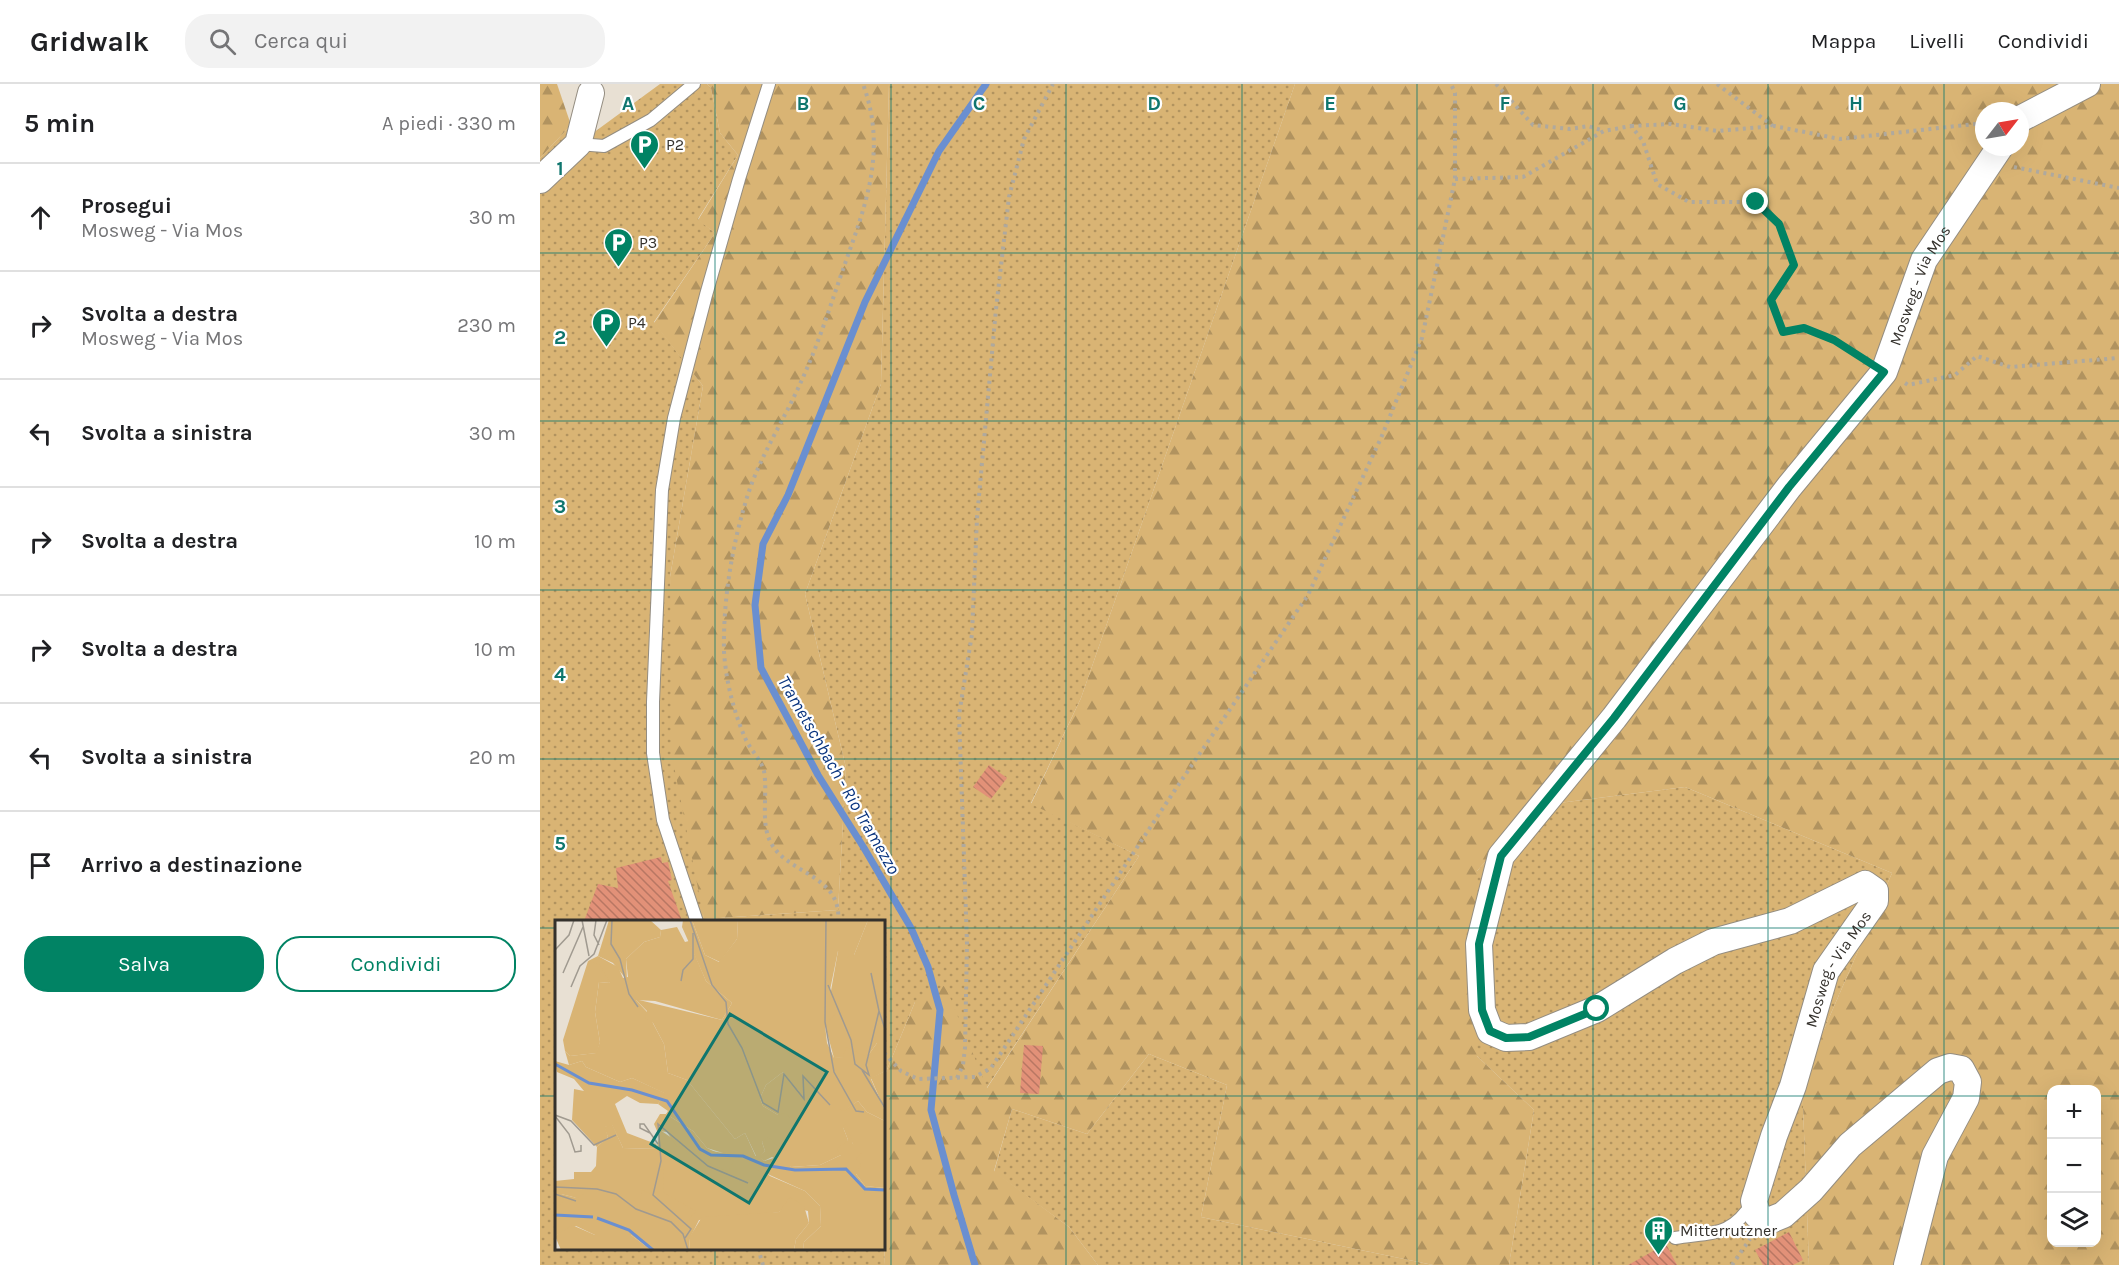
<!DOCTYPE html>
<html lang="it">
<head>
<meta charset="utf-8">
<style>
	body { margin:0; font-family:Karla,sans-serif; background:#f2f2f2; color:#202124 }
	.controls { position:absolute; right:18px; bottom:18px; display:grid; overflow:hidden; border-radius:12px; box-shadow:0 6px 24px #0002 }
	.controls button { width:54px; height:54px; display:grid; place-items:center; padding:0; border:0; border-bottom:2px solid #e0e0e0; background:#fff; color:#202124; font:30px sans-serif }
	.compass { position:absolute; left:1435px; top:18px; width:54px; height:54px; border-radius:50%; background:#fff; box-shadow:0 6px 24px #0002; rotate:59deg }
	.stop { position:absolute; width:18px; height:18px; margin:-14px; border:4px solid #018364; border-radius:50%; background:#fff }
	.stop.end { background:#018364; border-color:#fff; box-shadow:0 2px 6px #0008 }
	.list { margin:0; padding:0; list-style:none }
	h2 { display:flex; justify-content:space-between; align-items:center; height:78px; margin:0; padding:0 24px; font-size:26px }
	h2 small { font-size:20px; font-weight:400; color:#757577 }
	.list li { display:grid; grid-template-columns:39px 1fr auto; gap:18px; align-items:center; box-sizing:border-box; height:108px; padding:0 24px; border-top:2px solid #e0e0e0 }
	.list b { display:block; font-size:22px; white-space:nowrap }
	.list p { margin:0; font-size:20px; white-space:nowrap; color:#757577 }
	.list em { font-size:20px; font-style:normal; color:#757577 }
	.actions { display:flex; gap:12px; padding:18px 24px }
	.actions a { flex:1; padding:14px 0; border:2px solid #018364; border-radius:24px; text-align:center; font-size:21px; color:#018364 }
	.actions .main { background:#018364; color:#fff }
	.icon { flex:none; width:33px; height:33px; fill:none; stroke:currentColor; stroke-width:2; stroke-linecap:round; stroke-linejoin:round }
	.map { position:relative; flex:none; width:1579px; height:1181px; overflow:hidden }
	header { display:flex; align-items:center; gap:36px; box-sizing:border-box; height:84px; padding:0 30px; background:#fff; border-bottom:2px solid #e0e0e0 }
	header strong { font-size:28px }
	nav { display:flex; gap:33px; margin-inline-start:auto; font-size:21px }
	.search { width:420px; height:54px; background:#f2f2f2; display:flex; align-items:center; gap:15px; box-sizing:border-box; padding:0 21px; border-radius:24px; color:#757577; font-size:22px }
	main { display:flex }
	aside { flex:1; background:#fff }
	.map>svg:first-child { display:block }
</style>
</head>
<body>
<header>
<strong>Gridwalk</strong>
<div class="search"><svg class="icon" aria-label="search" viewBox="0 0 24 24"><circle cx="10" cy="10" r="6"/><path d="M15 15l6 6"/></svg>Cerca qui</div>
<nav><a>Mappa</a><a>Livelli</a><a>Condividi</a></nav>
</header>
<main>
<aside>
<h2>5 min<small>A piedi · 330 m</small></h2>
<ul class="list">
<li><svg class="icon" aria-label="ahead" viewBox="0 0 24 24"><path d="M12 20V5M6 11l6-6 6 6"/></svg><div><b>Prosegui</b><p>Mosweg - Via Mos</p></div><em>30 m</em></li>
<li><svg class="icon" aria-label="right" viewBox="0 0 24 24"><path d="M7 20v-9h11M14 6l5 5-5 5"/></svg><div><b>Svolta a destra</b><p>Mosweg - Via Mos</p></div><em>230 m</em></li>
<li><svg class="icon" aria-label="left" viewBox="0 0 24 24"><path d="M17 20v-9H6M10 6l-5 5 5 5"/></svg><div><b>Svolta a sinistra</b></div><em>30 m</em></li>
<li><svg class="icon" aria-label="right" viewBox="0 0 24 24"><path d="M7 20v-9h11M14 6l5 5-5 5"/></svg><div><b>Svolta a destra</b></div><em>10 m</em></li>
<li><svg class="icon" aria-label="right" viewBox="0 0 24 24"><path d="M7 20v-9h11M14 6l5 5-5 5"/></svg><div><b>Svolta a destra</b></div><em>10 m</em></li>
<li><svg class="icon" aria-label="left" viewBox="0 0 24 24"><path d="M17 20v-9H6M10 6l-5 5 5 5"/></svg><div><b>Svolta a sinistra</b></div><em>20 m</em></li>
<li><svg class="icon" aria-label="arrive" viewBox="0 0 24 24"><path d="M6 21V4h12l-3 4 3 4H6"/></svg><div><b>Arrivo a destinazione</b></div></li>
</ul>
<div class="actions"><a class="main">Salva</a><a>Condividi</a></div>
</aside>
<div class="map">
<svg width="1579" height="1181" viewBox="0 0 1579 1181">
	<defs>
		<pattern id="grass-dots" width="8" height="8" patternUnits="userSpaceOnUse" patternTransform="scale(1.5)"><rect width="8" height="8" fill="#d9b474"/><path d="M2 2h.1M6 6h.1" fill="none" stroke="#b1935f" stroke-width="1.8" stroke-linecap="round"/></pattern>
		<pattern id="forest-firs" width="22" height="20" patternUnits="userSpaceOnUse" patternTransform="scale(1.5)"><rect width="22" height="20" fill="#d9b474"/><path d="M5 1l3.5 6h-7zM16 11l3.5 6h-7z" fill="#b1935f"/></pattern>
		<pattern id="building-back-hatch" width="6" height="6" patternUnits="userSpaceOnUse" patternTransform="scale(1.5)"><rect width="6" height="6" fill="#e29178"/><path d="M-1 5l2 2M0 0l6 6M5-1l2 2" fill="none" stroke="#b87763"/></pattern>
	</defs>
	<rect width="100%" height="100%" fill="#e8e0d3"/>
	<g fill="url(#grass-dots)">
		<polygon points="120,0 167,0 171,4 180,49 198,71 158,135 175,149 114,238 163,302 130,493 164,835 298,826 306,684 265,510 341,300 349,0 755,0 541,614 491,719 599,772 446,1005 375,918 344,993 344,838 16,838 16,1164 344,1164 344,1159 345,1181 0,1181 0,74 31,41 38,60"/>
		<polygon points="1145,703 1352,789 1262,996 1269,1181 969,1181 994,1026 937,972 937,787 995,722"/>
		<polygon points="609,970 687,1001 661,1133 893,1181 558,1181 529,1143 454,1088 472,1025 547,1050"/>
	</g>
	<g fill="url(#forest-firs)" fill-rule="evenodd">
		<polygon points="0,0 17,0 31,41 0,74"/>
		<polygon points="167,0 349,0 341,300 265,510 306,684 298,826 164,835 133,677 130,493 163,302 114,239 175,149 158,136 198,71 180,49 171,4"/>
		<path d="M755,0H1579V1181H1269L1262,996L1352,789L1145,703L995,722L937,787V972L994,1026L969,1181H893L661,1133L687,1001L609,970L547,1050L472,1025L454,1087L529,1143L558,1181H345L344,1159V993L375,918L405,901L447,1004L599,772L491,720L541,614ZM1444,27H1480V63H1444ZM1512,1006H1556V1158H1512Z"/>
	</g>
	<g fill="none" stroke-linecap="round" stroke-linejoin="round">
		<polyline stroke="#6a8fd0" stroke-width="7" points="435,1181 414,1111 391,1026 400,926 388,883 371,844 324,764 278,691 221,584 215,521 223,460 248,411 325,218 399,67 446,0"/>
	</g>
	<g fill="url(#building-back-hatch)">
		<polygon points="449,681 467,694 451,715 433,703"/>
		<polygon points="121,773 122,779 128,778 132,796 128,797 142,837 44,837 58,800 78,804 76,784"/>
		<polygon points="484,961 503,962 499,1010 480,1009"/>
		<polygon points="1249,1148 1263,1176 1253,1181 1223,1181 1215,1166"/>
		<polygon points="1126,1160 1137,1181 1088,1181"/>
	</g>
	<g fill="none" stroke-linecap="round" stroke-linejoin="round">
		<defs>
			<g id="service">
				<polyline points="38,60 64,62 111,36 154,0"/>
				<polyline points="157,838 123,736 113,669 113,618 122,406 134,334 166,211 199,95 229,0"/>
				<path d="M1135,1154C1173,1148 1191,1153 1213,1118"/>
			</g>
			<g id="minor">
				<polyline points="1480,35 1547,0"/>
				<polyline points="0,96 38,60 51,9"/>
				<path id="s1" d="M1367,1181L1395,1072L1426,1014L1428,998L1421,985L1410,983L1398,987L1310,1061L1271,1106L1243,1131L1228,1137L1217,1131L1214,1117L1234,1052L1253,1002L1286,887L1335,817V807L1325,800L1250,837L1173,858L1135,877L1057,925L989,953L966,954L950,947L942,926L939,860L961,772L1074,634L1249,403L1344,288L1384,176L1460,63"/>
			</g>
		</defs>
		<use href="#service" stroke="#948d81" stroke-width="14"/>
		<use href="#minor" stroke="#948d81" stroke-width="28"/>
		<g stroke="#afa99e" stroke-width="4" stroke-dasharray="3 4.5" stroke-linecap="butt">
			<polyline points="956,0 993,41 1030,45 1048,42 1064,47"/>
			<polyline points="1177,0 1233,42"/>
			<polyline points="1091,42 1131,40 1178,47 1234,42 1300,55 1444,39"/>
			<polyline points="1474,83 1579,104"/>
			<polyline points="915,95 983,93 1064,47 1091,42 1103,57 1117,100 1149,118 1216,118 1239,140 1254,181 1231,217 1243,248 1264,244 1294,257 1324,276"/>
			<polyline points="1365,299 1368,301 1415,291 1437,272 1470,283 1579,274"/>
			<path d="M298,838C303,791 247,790 231,759C220,739 228,710 224,687C221,676 211,666 206,656C194,629 186,598 184,568C183,519 191,467 205,420C217,377 242,340 260,300C276,266 288,229 300,194C323,127 349,71 323,0"/>
			<polyline points="344,969 361,987 378,995 435,993 451,984 639,700 768,511 841,354 882,254 915,95 915,9 911,0"/>
			<polyline points="417,994 423,981 425,964 427,859 419,631 432,550 437,434 456,225 469,113 484,55 513,0"/>
			<polyline points="218,1164 223,1181"/>
			<polyline points="1192,1181 1210,1155"/>
		</g>
		<use href="#service" stroke="#fff" stroke-width="12"/>
		<use href="#minor" stroke="#fff" stroke-width="26"/>
	</g>
	<g fill="none" stroke-linecap="round" stroke-linejoin="round">
		<polyline stroke="#018364" stroke-width="8" points="1057,925 989,953 966,954 950,947 942,926 939,860 961,772 1074,634 1249,403 1344,288 1294,256 1264,244 1243,248 1231,216 1254,181 1239,140 1216,118"/>
	</g>
	<path fill="none" stroke="#0f766e" stroke-width="1.5" stroke-opacity="0.55" d="M175,0V838M351,0V1181M526,0V1181M702,0V1181M877,0V1181M1053,0V1181M1228,0V1181M1404,0V1181M0,169H1579M0,337H1579M0,506H1579M0,675H1579M0,844H16M344,844H1579M0,1012H16M344,1012H1512M1556,1012H1579M175,1164V1181"/>
	<defs>
		<symbol id="parking-pin" viewBox="-11 -11 22 30"><path d="M0 17L-7.5 6A9.5 9.5 0 1 1 7.5 6Z" fill="#018364" stroke="#fff"/><path d="M-3.5-5.5H1a3.5 3.5 0 0 1 0 7H-1V5.5H-3.5ZM-1-3.4V-.6H.8a1.4 1.4 0 0 0 0-2.8Z" fill="#fff"/></symbol>
		<symbol id="building-pin" viewBox="-11 -11 22 30"><path d="M0 17L-7.5 6A9.5 9.5 0 1 1 7.5 6Z" fill="#018364" stroke="#fff"/><path d="M-4-6H4V6H1V3H-1V6H-4ZM-2.5-4.3h1.7v1.8h-1.7ZM.8-4.3h1.7v1.8H.8ZM-2.5-1h1.7V.8h-1.7ZM.8-1h1.7V.8H.8Z" fill="#fff"/></symbol>
	</defs>
	<g fill-rule="evenodd">
		<use href="#parking-pin" x="88" y="44" width="33" height="45"/>
		<use href="#parking-pin" x="62" y="142" width="33" height="45"/>
		<use href="#parking-pin" x="50" y="222" width="33" height="45"/>
		<use href="#building-pin" x="1102" y="1130" width="33" height="45"/>
	</g>
	<g text-anchor="middle" dominant-baseline="central" stroke-width="4.5" stroke-linejoin="round" paint-order="stroke">
		<g font-size="16" fill="#34312c" stroke="#fff" text-anchor="start">
			<text x="126" y="60">P2</text>
			<text x="99" y="158">P3</text>
			<text x="88" y="238">P4</text>
			<text x="1140" y="1146">Mitterrutzner</text>
		</g>
		<g font-size="16" fill="#34312c" stroke="#fff">
			<text stroke="none"><textPath href="#s1" startOffset="2139">Mosweg - Via Mos</textPath></text>
			<text stroke="none"><textPath href="#s1" startOffset="736">Mosweg - Via Mos</textPath></text>
		</g>
		<g font-size="18" font-style="italic" fill="#08337e" stroke="#fff">
			<text transform="translate(299 691) rotate(60)">Trametschbach - Rio Tramezzo</text>
		</g>
	</g>
	<g transform="translate(15 836)">
		<rect width="330" height="330" fill="#e8e0d3"/>
		<path d="M137,0H183L182,19L165,42L150,35ZM313,0H330V103L322,107V123L312,137L279,138L270,105L283,31L299,35ZM122,7L130,22L134,21L151,61L177,83L167,100L100,81L81,80L92,92L109,124L113,153L132,160L180,219L190,213L201,237L191,236L215,256L250,271L265,286L266,306L249,322L248,330H239L241,319L254,303L253,291L232,286L224,292L198,296L144,300L134,320L135,330H96L76,315H40L21,306L0,316V289L6,274L22,278L0,269V261L19,259V252H36L41,246L42,227L53,217L49,207L57,204L68,228L102,229L105,210L129,226L168,233L152,228L138,211L111,194L113,191L103,184L109,173L77,158L65,162L31,147L27,141L14,145L10,131L15,136L41,133L45,122L40,92L44,62L55,63L33,41L43,36L63,47L68,58L73,57L71,39L89,22L105,17L106,10ZM330,151V191L316,158ZM228,152L241,169L289,190L303,181L312,192L330,201V268L310,266L301,254L298,224L288,207L293,220L286,235L265,245L236,247L217,237L209,241L204,236L210,231L207,222L223,195L208,186L205,178L211,165Z" fill="#d9b474"/>
		<path d="M54,0H95L106,10L105,17L89,22L71,39L72,60L58,43L43,36ZM128,0H137L150,35L164,42L182,19L183,0H313L299,35L290,38L283,31L275,70L284,90L270,105L272,123L279,138L288,137L291,127L312,137L322,123V106L330,103V151L316,159L330,191V201L312,192L303,181L289,191L263,182L241,169L228,152L211,165L205,178L208,186L223,195L230,193L243,204L223,226L213,217L207,222L210,231L205,236L209,241L225,236L236,247L265,245L286,235L282,229L293,220L288,207L291,203L298,224L307,233L301,238L306,245L301,254L310,266L330,268V330H248L249,322L266,306L265,286L250,271L197,247L191,235L201,236L190,213L180,219L132,160L113,153L109,124L98,103L90,98L92,91L80,79L167,100L177,83L151,61L127,7ZM33,41L45,45L55,63L44,62L40,92L45,122L42,133L15,136L10,131L8,120ZM0,141L14,145L27,141L31,147L65,162L77,158L110,173L103,184L85,183L72,176L60,184L72,213L101,224L103,229L68,228L57,205L50,207L53,217L42,227L17,200L19,169L29,171L19,159L2,152ZM105,194H111L138,211L152,228L179,241L173,252L143,238L129,226L122,227L112,212L102,211L99,204ZM103,249L109,250L108,272L141,291L126,308L111,297L84,288L87,270L96,274ZM0,269H19L29,274L22,278L6,274L9,281L0,289ZM235,277L249,286L254,303L241,319L239,330H135L134,318L147,297L224,292ZM17,305L40,315H76L96,330H6L0,316Z" fill="#d9b474"/>
		<path fill="none" stroke="#6a8fd0" stroke-width="3" d="M0,144L34,163L77,170L112,181L145,229L156,235L188,236L209,245L240,250L291,249L310,269L330,270M0,295L38,297M42,298L74,310L98,330"/>
		<path fill="none" stroke="#a09a90" stroke-width="1.5" d="M27,0L34,36M41,0L39,15L44,25M57,0L56,24L65,39L74,74L83,87M135,0L157,65L171,82L173,104L187,128L208,183L223,192L229,154L249,179L248,156L275,185M271,0L270,102L279,152L301,191L309,192M0,30L14,15L19,0M8,53L28,7M316,53L324,91M126,61L128,50L138,39V13M273,65L296,120L300,144L314,155L311,145L324,91L330,109M16,67L25,46L39,34L52,0M307,150L330,188M0,195L16,201L39,225L61,215M0,196L14,214L20,232L26,231V225M95,213L85,208V204H89L103,224M0,267L42,269L61,274L81,289L116,302L128,314L133,330M0,274L21,281M130,318L136,309L98,275L106,241L103,204L153,246L193,263"/>
		<path fill="#0f766e" fill-opacity="0.15" stroke="#0f766e" stroke-width="3" d="M175,94L272,152L194,283L96,224Z"/>
		<rect width="330" height="330" fill="none" stroke="#34312c" stroke-width="3"/>
	</g>
	<g font-size="20" text-anchor="middle" font-weight="bold" fill="#0f766e" stroke="#fff" stroke-width="4.5" stroke-linejoin="round" paint-order="stroke">
		<text x="88" y="26">A</text>
		<text x="263" y="26">B</text>
		<text x="439" y="26">C</text>
		<text x="614" y="26">D</text>
		<text x="790" y="26">E</text>
		<text x="965" y="26">F</text>
		<text x="1140" y="26">G</text>
		<text x="1316" y="26">H</text>
		<text x="20" y="91">1</text>
		<text x="20" y="260">2</text>
		<text x="20" y="429">3</text>
		<text x="20" y="597">4</text>
		<text x="20" y="766">5</text>
	</g>
</svg>
<div class="controls">
<button>+</button>
<button>−</button>
<button><svg class="icon" aria-label="layers" viewBox="0 0 24 24"><path d="M12 4l9 5-9 5-9-5zM3 14l9 5 9-5"/></svg></button>
</div>
<svg class="compass" viewBox="-18 -18 36 36"><path d="M0-13l5 13h-10z" fill="#e53935"/><path d="M0 13l5-13h-10z" fill="#757577"/></svg>
<div class="stop" style="left:1057px;top:925px"></div>
<div class="stop end" style="left:1216px;top:118px"></div>
</div>
</main>
</body>
</html>
